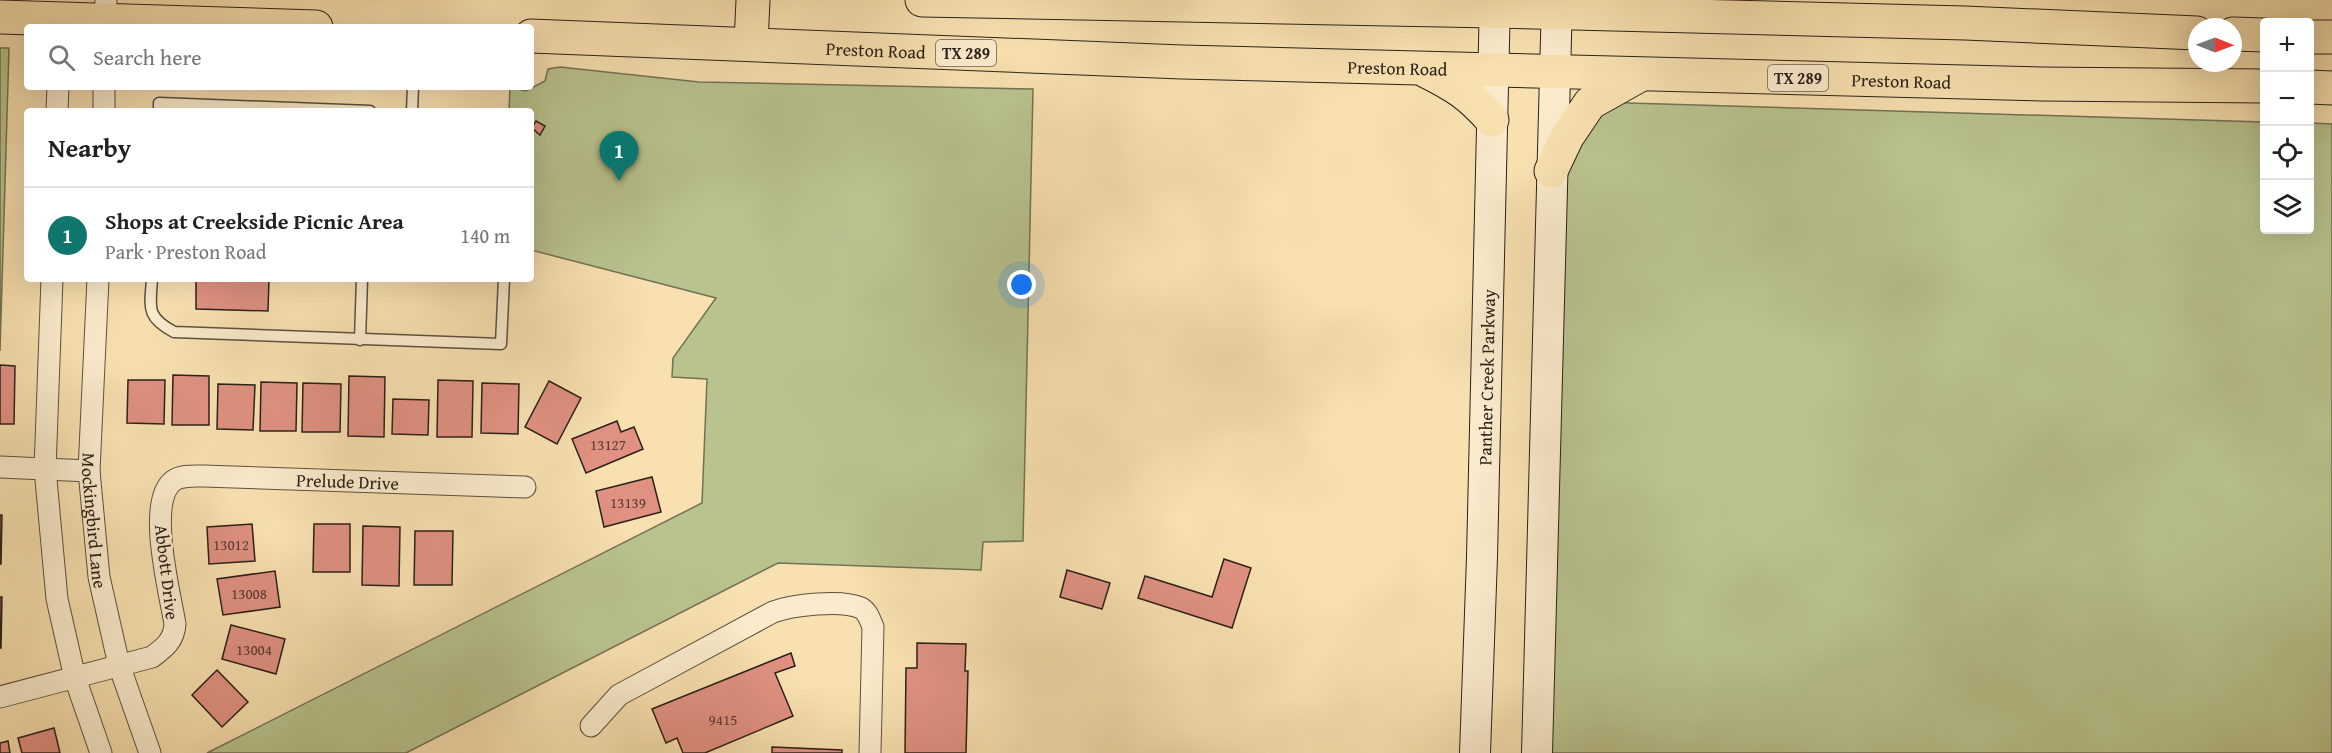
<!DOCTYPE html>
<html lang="en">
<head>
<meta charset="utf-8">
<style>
	body { margin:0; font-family:"Gentium Book Plus",serif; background:#f2f2f2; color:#222 }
	.controls { position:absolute; right:18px; top:18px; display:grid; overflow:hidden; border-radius:6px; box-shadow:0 6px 24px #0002 }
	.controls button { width:54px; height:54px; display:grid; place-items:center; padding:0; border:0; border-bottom:2px solid #e0e0e0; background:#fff; color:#222; font:30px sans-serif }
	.compass { position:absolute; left:2188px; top:18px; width:54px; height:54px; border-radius:50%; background:#fff; box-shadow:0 6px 24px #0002; rotate:91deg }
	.you { position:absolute; left:1022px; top:285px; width:21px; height:21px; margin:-15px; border:4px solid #fff; border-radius:50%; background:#1a73e8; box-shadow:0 0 0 9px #1a73e833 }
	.badge { display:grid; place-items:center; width:39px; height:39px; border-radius:50%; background:#0f766e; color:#fff; font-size:20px; font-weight:700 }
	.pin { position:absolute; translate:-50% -50px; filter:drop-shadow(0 2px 3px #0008) }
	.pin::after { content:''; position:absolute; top:32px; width:21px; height:18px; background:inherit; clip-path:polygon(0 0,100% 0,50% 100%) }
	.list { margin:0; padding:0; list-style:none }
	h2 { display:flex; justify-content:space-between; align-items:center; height:78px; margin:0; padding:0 24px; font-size:26px }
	h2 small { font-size:20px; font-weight:400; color:#767676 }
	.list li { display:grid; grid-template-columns:39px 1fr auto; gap:18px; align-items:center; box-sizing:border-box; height:96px; padding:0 24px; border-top:2px solid #e0e0e0 }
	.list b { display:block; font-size:22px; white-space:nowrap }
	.list p { margin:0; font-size:20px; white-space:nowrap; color:#767676 }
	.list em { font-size:20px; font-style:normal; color:#767676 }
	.icon { flex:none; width:33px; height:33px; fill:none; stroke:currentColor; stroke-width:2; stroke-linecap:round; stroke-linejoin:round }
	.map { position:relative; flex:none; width:2332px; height:753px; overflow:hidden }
	.search { position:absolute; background:#fff; box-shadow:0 6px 24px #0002; left:24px; top:24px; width:510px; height:66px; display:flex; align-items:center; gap:15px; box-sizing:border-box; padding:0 21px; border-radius:6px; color:#767676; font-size:22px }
	.panel { position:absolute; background:#fff; box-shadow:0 6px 24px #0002; left:24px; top:108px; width:510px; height:174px; border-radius:6px }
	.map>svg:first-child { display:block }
</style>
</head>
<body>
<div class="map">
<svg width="2332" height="753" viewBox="0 0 2332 753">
	<rect width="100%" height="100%" fill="#f8e0b0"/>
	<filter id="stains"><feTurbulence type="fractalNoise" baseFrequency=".00333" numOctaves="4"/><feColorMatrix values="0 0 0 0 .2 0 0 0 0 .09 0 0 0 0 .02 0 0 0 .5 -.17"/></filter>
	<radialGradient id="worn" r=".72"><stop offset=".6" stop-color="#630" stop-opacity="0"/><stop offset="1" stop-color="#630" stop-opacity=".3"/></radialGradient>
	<g fill="#b9c38e" stroke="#727254" stroke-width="1.5">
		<polygon points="0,48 9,48 0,351"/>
		<polygon points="560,67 699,82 1033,89 1023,541 983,542 981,570 778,563 406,753 207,753 702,503 707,379 672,377 673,358 716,298 531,250 531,111 509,111 510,87 526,91 545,81 548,69"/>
		<polygon points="1561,101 2264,122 2264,230 2310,230 2310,123 2332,124 2332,753 1548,753"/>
	</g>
	<g fill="#e09182" stroke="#2b2019" stroke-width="1.5">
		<polygon points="536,121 545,126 540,135 532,128"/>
		<polygon points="196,279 269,279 268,311 196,309"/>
		<polygon points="0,365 15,366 14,424 0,424"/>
		<polygon points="173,375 209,376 209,425 172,425"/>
		<polygon points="349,376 385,377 384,437 348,436"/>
		<polygon points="128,380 165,380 164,424 127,423"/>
		<polygon points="438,380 473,381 472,437 437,437"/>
		<polygon points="549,381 581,398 557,444 525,427"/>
		<polygon points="261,382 297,383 296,431 260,431"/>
		<polygon points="303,383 341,384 340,432 302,432"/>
		<polygon points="482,383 519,384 518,434 481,433"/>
		<polygon points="218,384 255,385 253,430 217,429"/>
		<polygon points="393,399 429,400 428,435 392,434"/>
		<polygon points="617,421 621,432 634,427 643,449 586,473 572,439"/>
		<polygon points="652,477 661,512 604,527 596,491"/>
		<polygon points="0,515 2,515 1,564 0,564"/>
		<polygon points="252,524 255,561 209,564 207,527"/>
		<polygon points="314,524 350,524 350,572 313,572"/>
		<polygon points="363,526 400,527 399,586 362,585"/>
		<polygon points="415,531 453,531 452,585 414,585"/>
		<polygon points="1224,559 1251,568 1232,628 1138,598 1145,576 1212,597"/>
		<polygon points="1067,570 1110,583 1102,609 1060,597"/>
		<polygon points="275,571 280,607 223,615 217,579"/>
		<polygon points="0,597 2,597 1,648 0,648"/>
		<polygon points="231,625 285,639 276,674 222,659"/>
		<polygon points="917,643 966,644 965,671 968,671 966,753 905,753 906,668 917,668"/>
		<polygon points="791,653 795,666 775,673 793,716 705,753 683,753 677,738 666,743 652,709"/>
		<polygon points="217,670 248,702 222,727 192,695"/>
		<polygon points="54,728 60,753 22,753 18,738"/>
		<polygon points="8,741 10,753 0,753 0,743"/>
		<polygon points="772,747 842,750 842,753 772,753"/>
	</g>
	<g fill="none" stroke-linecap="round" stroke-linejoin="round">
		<defs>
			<g id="lane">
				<polyline points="159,111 159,103 370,111"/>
				<polyline points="412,111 413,87"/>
				<path d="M152,279C150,308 146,317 174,332L501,344L504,279"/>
				<polyline points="360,340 362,279"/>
			</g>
			<g id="street">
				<polyline points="105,27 106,0"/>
				<polyline points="57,111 58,87"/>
				<polyline points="104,111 104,87"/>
				<polyline points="52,279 45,469 57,599 75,678 101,753"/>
				<path id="s1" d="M98,279L89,471L99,577L119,665L150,753"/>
				<polyline points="0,467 89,471"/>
				<path id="s2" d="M0,697L152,657C164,648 174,641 175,624C170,593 146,502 173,481C181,475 193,476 204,476L525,487"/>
				<path d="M591,726L619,695L773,612C792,605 842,599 861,608C868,612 870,620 873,627L870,753"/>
			</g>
			<g id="secondary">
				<path id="s3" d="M1475,753L1482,557L1495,0"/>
				<polyline points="1537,753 1557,0"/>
			</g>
			<g id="primary">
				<polyline points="922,0 1494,11 1965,23 2197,33"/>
				<polyline points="0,17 316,27"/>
				<polyline points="2233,34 2264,35"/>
				<path id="s4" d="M531,36L1182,62L2041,84L2264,86"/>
				<polyline points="2310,37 2332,37"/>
				<polyline points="751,43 753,0"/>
				<path d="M1426,71C1456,86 1470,95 1492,120"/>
				<polyline points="2310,87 2332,88"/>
				<polyline points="1551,171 1567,137 1590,103 1640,75"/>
			</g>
		</defs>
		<use href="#lane" stroke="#5e503f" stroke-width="13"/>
		<use href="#street" stroke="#5e503f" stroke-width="23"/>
		<use href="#secondary" stroke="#2b2019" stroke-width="32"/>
		<use href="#primary" stroke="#2b2019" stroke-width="35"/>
		<use href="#lane" stroke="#faebcc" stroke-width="10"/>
		<use href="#street" stroke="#faebcc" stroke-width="21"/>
		<use href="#secondary" stroke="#faebcc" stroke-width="30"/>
		<use href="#primary" stroke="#f8e0b0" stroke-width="33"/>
	</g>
	<g text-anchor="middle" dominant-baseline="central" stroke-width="5" stroke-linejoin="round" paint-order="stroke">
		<g font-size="15" fill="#583c33">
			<text x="608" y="444">13127</text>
			<text x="628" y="502">13139</text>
			<text x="231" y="544">13012</text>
			<text x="249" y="593">13008</text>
			<text x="254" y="649">13004</text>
			<text x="723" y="719">9415</text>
		</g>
		<g fill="#faebcc" stroke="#695d4f" stroke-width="1.5">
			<rect x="936" y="40" width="60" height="26" rx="4.5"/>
			<rect x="1768" y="65" width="60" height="26" rx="4.5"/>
		</g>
		<g font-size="16" font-weight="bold" fill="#2b2019">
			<text x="966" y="53">TX 289</text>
			<text x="1798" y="78">TX 289</text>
		</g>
		<g font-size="18" fill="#2b2019" stroke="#faebcc">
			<text stroke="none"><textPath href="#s4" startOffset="345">Preston Road</textPath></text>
			<text stroke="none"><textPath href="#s4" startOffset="867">Preston Road</textPath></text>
			<text stroke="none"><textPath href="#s4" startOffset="1371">Preston Road</textPath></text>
			<text stroke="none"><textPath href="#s3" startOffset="376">Panther Creek Parkway</textPath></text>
			<text stroke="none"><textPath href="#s2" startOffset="522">Prelude Drive</textPath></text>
			<text stroke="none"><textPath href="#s1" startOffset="242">Mockingbird Lane</textPath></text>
			<text transform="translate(167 572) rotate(83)">Abbott Drive</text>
		</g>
	</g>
	<rect width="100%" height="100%" filter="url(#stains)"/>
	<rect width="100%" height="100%" fill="url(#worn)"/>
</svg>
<div class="controls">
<button>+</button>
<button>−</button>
<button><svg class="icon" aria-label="locate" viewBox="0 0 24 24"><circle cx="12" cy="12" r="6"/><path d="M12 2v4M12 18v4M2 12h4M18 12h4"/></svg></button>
<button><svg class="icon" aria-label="layers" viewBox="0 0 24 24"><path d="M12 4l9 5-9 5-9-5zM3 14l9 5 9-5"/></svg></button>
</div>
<svg class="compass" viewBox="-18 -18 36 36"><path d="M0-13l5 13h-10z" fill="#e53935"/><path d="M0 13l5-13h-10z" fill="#767676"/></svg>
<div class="you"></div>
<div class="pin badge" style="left:619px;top:181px">1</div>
<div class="search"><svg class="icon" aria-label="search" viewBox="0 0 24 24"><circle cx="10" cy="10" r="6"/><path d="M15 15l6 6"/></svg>Search here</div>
<section class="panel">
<h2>Nearby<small></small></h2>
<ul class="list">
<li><span class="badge">1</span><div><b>Shops at Creekside Picnic Area</b><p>Park · Preston Road</p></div><em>140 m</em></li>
</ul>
</section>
</div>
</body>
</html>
